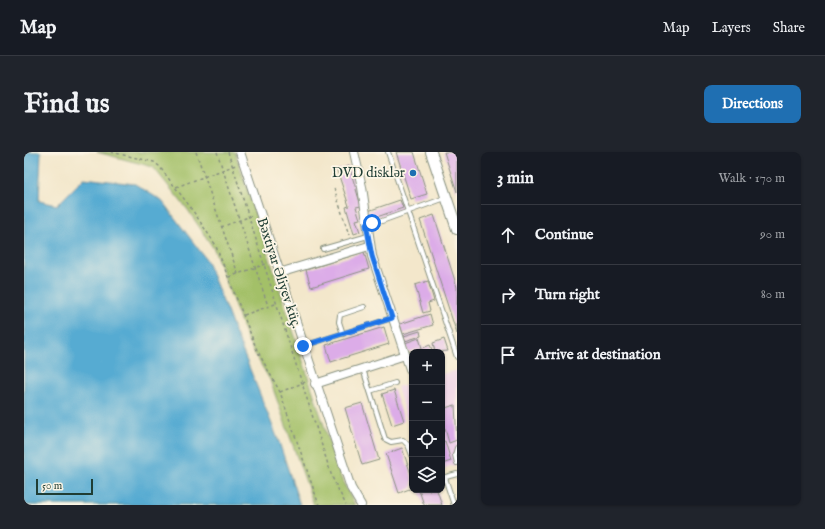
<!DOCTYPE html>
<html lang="en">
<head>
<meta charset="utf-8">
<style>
	body { margin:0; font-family:"IM FELL English",serif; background:#20242c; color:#f1f3f6 }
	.controls { position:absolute; right:12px; bottom:12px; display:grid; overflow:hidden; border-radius:8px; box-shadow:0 1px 3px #0004 }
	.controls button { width:36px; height:36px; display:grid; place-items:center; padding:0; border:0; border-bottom:1px solid #363941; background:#171b24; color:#f1f3f6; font:20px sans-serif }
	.scale { position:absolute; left:12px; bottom:10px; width:57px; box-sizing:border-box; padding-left:4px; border:2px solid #1f3d34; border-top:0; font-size:11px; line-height:14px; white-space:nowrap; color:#1f3d34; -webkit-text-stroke:3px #fcf5e5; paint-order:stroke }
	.stop { position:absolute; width:12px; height:12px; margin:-9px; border:3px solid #1a73e8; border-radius:50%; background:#fff }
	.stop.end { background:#1a73e8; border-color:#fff; box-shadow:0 1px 4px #0008 }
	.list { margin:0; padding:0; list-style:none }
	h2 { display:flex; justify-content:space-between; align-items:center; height:52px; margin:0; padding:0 16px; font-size:17px }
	h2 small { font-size:13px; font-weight:400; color:#9ea1a6 }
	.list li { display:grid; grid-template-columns:26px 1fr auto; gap:12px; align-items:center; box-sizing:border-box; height:60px; padding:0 16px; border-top:1px solid #363941 }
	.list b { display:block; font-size:15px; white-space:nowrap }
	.list em { font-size:13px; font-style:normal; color:#9ea1a6 }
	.icon { flex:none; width:22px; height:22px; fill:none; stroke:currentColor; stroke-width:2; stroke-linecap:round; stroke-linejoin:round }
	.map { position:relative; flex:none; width:433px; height:353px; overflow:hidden; border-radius:8px }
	header { display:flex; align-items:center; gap:24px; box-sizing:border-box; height:56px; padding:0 20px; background:#171b24; border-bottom:1px solid #363941 }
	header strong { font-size:19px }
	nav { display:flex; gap:22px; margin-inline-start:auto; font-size:14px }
	.intro { display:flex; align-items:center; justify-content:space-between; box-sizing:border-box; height:96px; padding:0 24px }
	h1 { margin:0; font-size:28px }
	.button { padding:10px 18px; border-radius:8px; background:#1f6fb2; color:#fff; font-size:14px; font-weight:700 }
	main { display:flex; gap:24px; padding:0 24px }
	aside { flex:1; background:#171b24; border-radius:8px; box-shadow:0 1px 3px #0004 }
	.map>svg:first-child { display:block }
</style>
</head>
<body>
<header>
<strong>Map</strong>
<nav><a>Map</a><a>Layers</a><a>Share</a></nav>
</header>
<div class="intro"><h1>Find us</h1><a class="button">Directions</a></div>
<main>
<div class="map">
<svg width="433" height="353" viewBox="0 0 433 353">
	<rect width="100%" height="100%" fill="#fcf5e5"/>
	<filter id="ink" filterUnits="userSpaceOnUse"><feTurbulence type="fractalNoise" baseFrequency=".025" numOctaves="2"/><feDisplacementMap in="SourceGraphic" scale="8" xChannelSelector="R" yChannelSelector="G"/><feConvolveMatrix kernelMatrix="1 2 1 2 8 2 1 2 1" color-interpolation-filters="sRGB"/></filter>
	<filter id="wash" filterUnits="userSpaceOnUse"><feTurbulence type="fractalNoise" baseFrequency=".012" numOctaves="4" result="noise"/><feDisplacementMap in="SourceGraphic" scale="16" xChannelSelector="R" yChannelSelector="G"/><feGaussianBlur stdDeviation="0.9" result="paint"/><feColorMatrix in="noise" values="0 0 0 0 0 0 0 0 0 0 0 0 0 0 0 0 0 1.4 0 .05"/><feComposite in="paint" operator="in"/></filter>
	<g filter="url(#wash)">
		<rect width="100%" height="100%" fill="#f3e7cb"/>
		<g fill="#eed0e8">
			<polygon points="433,218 433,312 418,317 418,222"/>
			<polygon points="388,231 388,284 373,235"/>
		</g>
		<polygon fill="#a3c068" stroke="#617e4e" points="73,0 211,0 317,326 331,353 290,353 246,228 224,190 190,97 164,58 129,15"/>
		<polygon fill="#56abd2" stroke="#3a7483" points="0,0 17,0 15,49 33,53 60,26 111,32 138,49 182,107 255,290 276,353 0,353"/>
		<g id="blocks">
			<g fill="#dcace8">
				<polygon points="372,0 390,0 403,42 387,47"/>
				<polygon points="420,0 433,0 433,40"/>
				<polygon points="325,14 337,54 332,55 336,67 332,68 336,80 330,82 322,55 325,54 313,18"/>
				<polygon points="376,48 379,56 347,67 344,59"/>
				<polygon points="410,63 433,135 433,182 396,68"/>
				<polygon points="340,100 345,117 287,135 282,118"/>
				<polygon points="404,129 410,149 404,151 406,159 399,161 391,133"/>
				<polygon points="406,162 409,173 379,182 376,172"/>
				<polygon points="360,175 365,192 307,210 302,193"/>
				<polygon points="396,179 397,184 381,189 380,184"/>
				<polygon points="395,186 398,196 384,200 381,191"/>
				<polygon points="420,187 424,199 411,200 409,191"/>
				<polygon points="406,193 409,200 392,200 392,199"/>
				<polygon points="370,238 380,269 368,273 358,242"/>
				<polygon points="338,251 355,308 338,313 321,256"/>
				<polygon points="431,253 433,288 425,291 421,276 418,277 418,257"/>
				<polygon points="421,289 427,309 418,312 418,290"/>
				<polygon points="378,296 388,325 388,336 375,341 362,302"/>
				<polygon points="395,338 413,338 418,353 400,353"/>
			</g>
		</g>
	</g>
	<g filter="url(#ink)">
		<use href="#blocks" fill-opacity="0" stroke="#899280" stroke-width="1"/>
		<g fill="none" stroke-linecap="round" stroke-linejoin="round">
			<defs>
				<g id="service">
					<polyline points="364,0 433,205"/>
					<polyline points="342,72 355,70 421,46"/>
					<polyline points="299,97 344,84"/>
					<polyline points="319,182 315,170 316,163 340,155"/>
					<polyline points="279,194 368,166"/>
					<polyline points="339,217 361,287 367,290 379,288 384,293 388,303"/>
					<polyline points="346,239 371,231"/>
					<polyline points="433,296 431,303 433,311"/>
					<polyline points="418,326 433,322"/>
					<polyline points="421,326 430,353"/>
				</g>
				<g id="minor">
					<polyline points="216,0 327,336 337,353"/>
					<polyline points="330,0 338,35 348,104 386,217"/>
					<polyline points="255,121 345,94"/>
					<polyline points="291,232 381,203"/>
				</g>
				<polyline id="tertiary" points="407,0 433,77"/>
			</defs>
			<use href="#service" stroke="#899280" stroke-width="6"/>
			<use href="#minor" stroke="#899280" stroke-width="10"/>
			<use href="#tertiary" stroke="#899280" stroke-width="12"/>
			<g stroke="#899280" stroke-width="1.5" stroke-dasharray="3 3" stroke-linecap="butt">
				<polyline points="87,0 130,10 135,14 167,56 191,92 233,198 256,240 295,353"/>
				<polyline points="172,0 214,122"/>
				<polyline points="193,0 244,154"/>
				<polyline points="204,0 308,325 322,353"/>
				<polyline points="152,35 212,13"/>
				<polyline points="310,36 325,83"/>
				<polyline points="197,75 227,64"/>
				<polyline points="205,125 242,112"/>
				<polyline points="220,163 254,151"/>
				<polyline points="256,240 284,229"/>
			</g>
			<use href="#service" stroke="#fff" stroke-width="4"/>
			<use href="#minor" stroke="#fff" stroke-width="8"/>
			<use href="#tertiary" stroke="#fff" stroke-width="10"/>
		</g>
	</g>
	<g fill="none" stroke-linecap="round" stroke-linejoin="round" filter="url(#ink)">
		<polyline stroke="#1a73e8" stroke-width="5" points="279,194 368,166 348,104 342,72 348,71"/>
	</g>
	<circle fill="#1f6fb2" stroke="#fcf5e5" stroke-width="1.5" cx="389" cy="21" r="4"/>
	<g text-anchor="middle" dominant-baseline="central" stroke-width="3.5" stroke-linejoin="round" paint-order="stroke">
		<g font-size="14" fill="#1f3d34" stroke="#fcf5e5" text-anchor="end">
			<text x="381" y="21">DVD disklər</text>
		</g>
		<g font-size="14" fill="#1f3d34" stroke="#fcf5e5">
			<text transform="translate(255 121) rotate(72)">Bəxtiyar Əliyev küç.</text>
		</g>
	</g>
</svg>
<div class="controls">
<button>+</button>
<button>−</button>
<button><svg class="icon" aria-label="locate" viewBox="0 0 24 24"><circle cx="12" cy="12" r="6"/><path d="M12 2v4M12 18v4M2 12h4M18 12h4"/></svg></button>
<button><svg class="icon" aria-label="layers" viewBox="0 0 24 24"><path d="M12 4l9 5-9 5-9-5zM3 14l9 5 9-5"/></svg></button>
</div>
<div class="scale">50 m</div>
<div class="stop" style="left:348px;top:71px"></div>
<div class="stop end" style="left:279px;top:194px"></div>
</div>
<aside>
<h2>3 min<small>Walk · 170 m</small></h2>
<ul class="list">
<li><svg class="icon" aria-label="ahead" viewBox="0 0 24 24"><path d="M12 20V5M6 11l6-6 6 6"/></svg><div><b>Continue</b></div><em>90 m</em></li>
<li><svg class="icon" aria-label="right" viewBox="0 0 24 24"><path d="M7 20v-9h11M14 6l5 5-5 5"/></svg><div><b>Turn right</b></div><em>80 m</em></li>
<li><svg class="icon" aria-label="arrive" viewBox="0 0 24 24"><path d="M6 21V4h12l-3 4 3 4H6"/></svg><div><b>Arrive at destination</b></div></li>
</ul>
</aside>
</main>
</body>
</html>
